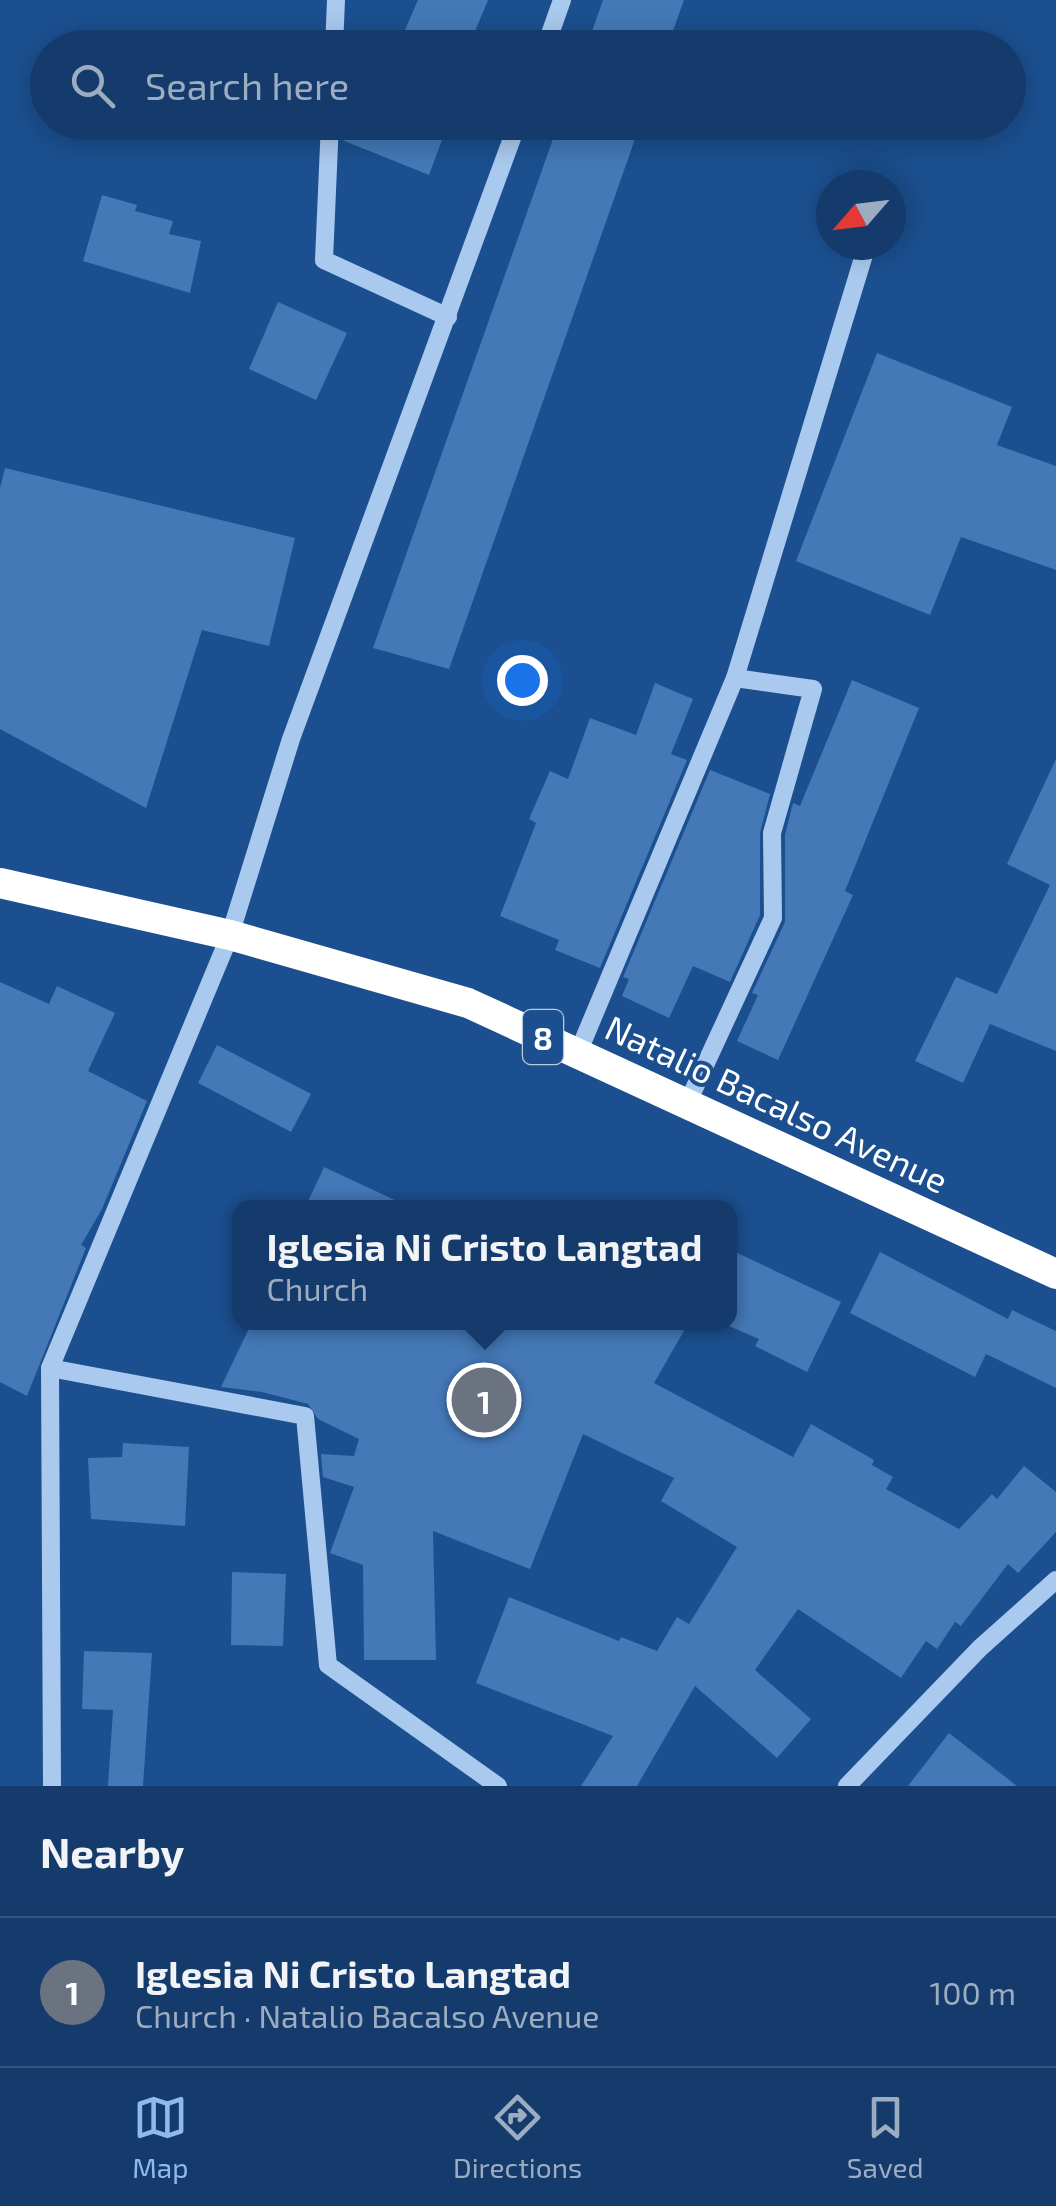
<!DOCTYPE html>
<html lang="en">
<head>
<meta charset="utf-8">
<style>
	body { margin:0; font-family:"Exo 2",sans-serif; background:#1d4271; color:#f1f3f6 }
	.compass { position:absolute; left:816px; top:170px; width:90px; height:90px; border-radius:50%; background:#143b6b; box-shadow:0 5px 25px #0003; rotate:242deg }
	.you { position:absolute; left:522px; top:680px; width:35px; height:35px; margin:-25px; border:8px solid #fff; border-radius:50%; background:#1a73e8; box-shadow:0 0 0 15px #1a73e833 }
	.badge { display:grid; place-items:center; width:65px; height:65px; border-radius:50%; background:#90b9f0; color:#fff; font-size:32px; font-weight:700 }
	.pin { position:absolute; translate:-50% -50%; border:5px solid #fff; box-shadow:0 2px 10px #0006 }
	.popup { position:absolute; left:232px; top:1200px; width:505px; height:130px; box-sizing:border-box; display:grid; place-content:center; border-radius:20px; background:#143b6b; filter:drop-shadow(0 2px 8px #0005); font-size:32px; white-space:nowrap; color:#9dadc1 }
	.popup b { font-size:38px; color:#f1f3f6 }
	.popup::after { content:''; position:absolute; left:50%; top:100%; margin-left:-20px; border:20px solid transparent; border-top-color:#143b6b }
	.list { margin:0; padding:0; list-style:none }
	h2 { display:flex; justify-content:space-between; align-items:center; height:130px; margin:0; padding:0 40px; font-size:42px }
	h2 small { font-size:32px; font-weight:400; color:#9dadc1 }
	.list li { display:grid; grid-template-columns:65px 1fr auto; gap:30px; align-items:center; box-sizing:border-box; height:150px; padding:0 40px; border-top:2px solid #33557e }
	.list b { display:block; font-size:38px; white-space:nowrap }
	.list p { margin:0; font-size:32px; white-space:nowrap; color:#9dadc1 }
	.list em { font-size:32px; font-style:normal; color:#9dadc1 }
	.icon { flex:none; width:55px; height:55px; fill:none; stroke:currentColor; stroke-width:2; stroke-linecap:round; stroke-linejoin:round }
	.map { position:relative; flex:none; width:1056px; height:1786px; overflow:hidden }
	.search { position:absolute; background:#143b6b; box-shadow:0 5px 25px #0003; left:30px; right:30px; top:30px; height:110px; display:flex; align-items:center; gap:25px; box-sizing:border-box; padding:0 35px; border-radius:55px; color:#9dadc1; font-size:38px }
	.sheet { height:280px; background:#143b6b }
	nav { display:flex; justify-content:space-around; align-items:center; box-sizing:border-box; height:140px; border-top:2px solid #33557e; background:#143b6b; font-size:28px; color:#9dadc1 }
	nav a { display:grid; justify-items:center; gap:5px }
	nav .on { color:#90b9f0 }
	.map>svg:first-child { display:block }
</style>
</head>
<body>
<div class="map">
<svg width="1056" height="1786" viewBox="0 0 1056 1786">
	<rect width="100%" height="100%" fill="#1b4f8f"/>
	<g fill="#4478b7">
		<polygon points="418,0 488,0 468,48 397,48"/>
		<polygon points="603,0 684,0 667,48 586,48"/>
		<polygon points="342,122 398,122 442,140 429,175 342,140"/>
		<polygon points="559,122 641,122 449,669 373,648"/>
		<polygon points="102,195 137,205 135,211 173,221 169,234 201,241 190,293 83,261"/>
		<polygon points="278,302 347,333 316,400 249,369"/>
		<polygon points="877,353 1012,407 997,445 1056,466 1056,570 961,537 930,615 796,561"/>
		<polygon points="5,468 295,538 269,646 202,630 146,808 0,729 0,488"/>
		<polygon points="852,680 919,708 845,891 853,895 778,1060 737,1041 758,995 752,993 785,922 785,835 793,803 800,806"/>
		<polygon points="655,683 693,699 671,754 687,760 600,968 555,950 559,940 500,916 536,823 529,819 550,771 568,779 590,718 636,735"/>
		<polygon points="1056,759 1056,1051 990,1024 963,1083 915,1061 956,977 997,994 1050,885 1007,864"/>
		<polygon points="710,770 770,794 760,833 760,915 730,982 693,966 669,1018 622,996 629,979 623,977"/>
		<polygon points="0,982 49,1004 57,986 115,1013 88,1071 147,1101 102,1209 81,1245 86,1248 27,1396 0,1382"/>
		<polygon points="217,1045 311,1094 291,1132 198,1083"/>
		<polygon points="324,1167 412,1208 305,1208"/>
		<polygon points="729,1249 841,1302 807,1372 755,1346 759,1339 729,1326"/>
		<polygon points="880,1252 1008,1319 1012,1310 1056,1331 1056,1388 986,1354 975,1377 850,1313"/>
		<polygon points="252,1322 689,1322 654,1383 793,1457 811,1424 874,1460 872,1465 893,1477 886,1489 959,1529 992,1494 997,1499 1024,1466 1056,1492 1056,1532 1018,1573 1008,1564 961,1626 955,1622 937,1649 926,1641 901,1678 798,1609 755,1670 811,1719 777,1758 695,1686 637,1786 581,1786 613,1736 476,1683 509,1597 619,1641 621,1637 657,1651 677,1617 689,1624 737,1547 661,1501 674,1478 583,1434 530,1569 433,1531 436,1660 364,1660 363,1565 330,1553 354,1487 323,1477 321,1454 354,1456 359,1439 318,1419 308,1404 262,1392 221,1387"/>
		<polygon points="123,1443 189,1447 185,1526 91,1519 88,1458 122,1457"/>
		<polygon points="232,1572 286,1574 283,1646 231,1645"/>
		<polygon points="84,1651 152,1653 143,1786 108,1786 113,1710 82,1709"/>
		<polygon points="949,1733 1017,1786 908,1786"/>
	</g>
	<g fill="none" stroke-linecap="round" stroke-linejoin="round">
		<g stroke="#a9c9ee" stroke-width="18">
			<polyline points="334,48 336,0"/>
			<polyline points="545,48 562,0"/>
			<polyline points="330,122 324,260 448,317"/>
			<polyline points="578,1053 735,678 867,245"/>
			<polyline points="688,1102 773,918 772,833 813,689 735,678"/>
			<polyline points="50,1368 305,1416 328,1665 498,1786"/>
			<polyline points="52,1786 50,1368 230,935 291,739 518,122"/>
			<polyline points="847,1786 980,1648 1056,1580"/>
		</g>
		<polyline stroke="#fff" stroke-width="30" points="0,883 230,935 468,1003 1056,1274"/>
	</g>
	<g text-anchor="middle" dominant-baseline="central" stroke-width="8" stroke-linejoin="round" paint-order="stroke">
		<rect fill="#1b4f8f" stroke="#bbcadd" stroke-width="2.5" x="523" y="1010" width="40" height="54" rx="8"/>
		<g font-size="32" font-weight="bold" fill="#fff">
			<text x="543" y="1037">8</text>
		</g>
		<g font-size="35" fill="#fff" stroke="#1b4f8f">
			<text transform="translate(777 1103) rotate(25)">Natalio Bacalso Avenue</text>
		</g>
	</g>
</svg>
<svg class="compass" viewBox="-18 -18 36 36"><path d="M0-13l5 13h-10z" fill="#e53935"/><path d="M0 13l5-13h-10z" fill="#9dadc1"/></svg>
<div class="you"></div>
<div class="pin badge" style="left:484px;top:1400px;background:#6b7280">1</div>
<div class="popup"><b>Iglesia Ni Cristo Langtad</b>Church</div>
<div class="search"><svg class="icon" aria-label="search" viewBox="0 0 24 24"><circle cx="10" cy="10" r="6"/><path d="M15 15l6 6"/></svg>Search here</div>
</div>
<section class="sheet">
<h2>Nearby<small></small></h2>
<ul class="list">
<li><span class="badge" style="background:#6b7280">1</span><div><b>Iglesia Ni Cristo Langtad</b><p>Church · Natalio Bacalso Avenue</p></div><em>100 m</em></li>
</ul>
</section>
<nav>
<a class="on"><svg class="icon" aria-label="map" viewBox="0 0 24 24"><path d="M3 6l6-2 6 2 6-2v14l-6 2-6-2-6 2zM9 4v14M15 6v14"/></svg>Map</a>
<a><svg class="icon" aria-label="directions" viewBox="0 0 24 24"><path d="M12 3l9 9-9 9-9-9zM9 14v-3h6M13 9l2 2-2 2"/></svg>Directions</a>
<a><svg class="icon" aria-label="saved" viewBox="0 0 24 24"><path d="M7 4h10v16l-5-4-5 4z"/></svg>Saved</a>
</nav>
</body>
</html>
